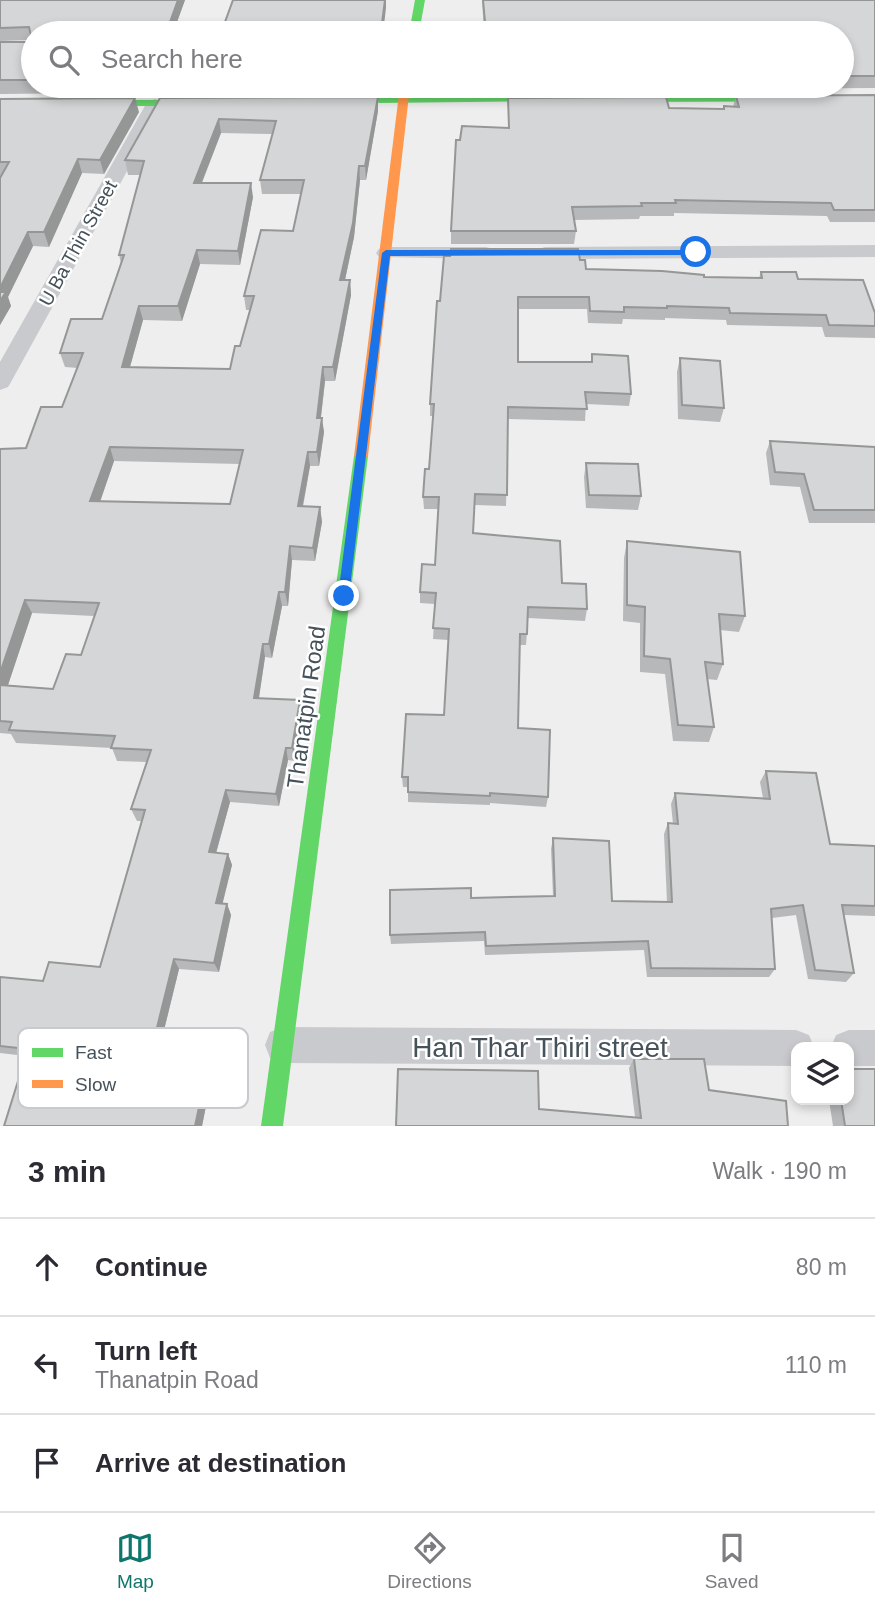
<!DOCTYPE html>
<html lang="en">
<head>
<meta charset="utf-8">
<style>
	body { margin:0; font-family:Arial,sans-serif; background:#f2f2f3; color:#2b2b33 }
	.controls { position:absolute; right:21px; bottom:21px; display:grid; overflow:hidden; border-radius:14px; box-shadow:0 4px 10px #0003 }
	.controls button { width:63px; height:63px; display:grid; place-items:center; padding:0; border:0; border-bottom:2px solid #e1e1e2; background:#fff; color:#2b2b33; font:35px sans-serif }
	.stop { position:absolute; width:21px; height:21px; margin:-16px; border:5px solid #1a73e8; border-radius:50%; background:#fff }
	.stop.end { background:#1a73e8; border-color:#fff; box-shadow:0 2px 7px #0008 }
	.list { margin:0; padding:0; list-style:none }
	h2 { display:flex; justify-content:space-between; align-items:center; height:91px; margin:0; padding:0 28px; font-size:30px }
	h2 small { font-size:23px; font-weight:400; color:#7c7c81 }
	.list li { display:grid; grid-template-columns:46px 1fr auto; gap:21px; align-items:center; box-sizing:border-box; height:98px; padding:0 28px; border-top:2px solid #e1e1e2 }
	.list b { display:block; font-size:26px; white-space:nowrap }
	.list p { margin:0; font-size:23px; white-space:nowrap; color:#7c7c81 }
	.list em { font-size:23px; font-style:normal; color:#7c7c81 }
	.icon { flex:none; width:38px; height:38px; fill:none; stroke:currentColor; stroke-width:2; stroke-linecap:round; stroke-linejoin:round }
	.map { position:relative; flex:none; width:875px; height:1126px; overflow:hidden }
	.search { position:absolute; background:#fff; box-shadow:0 4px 10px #0003; left:21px; right:21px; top:21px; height:77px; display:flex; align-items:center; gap:18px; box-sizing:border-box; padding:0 24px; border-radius:38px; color:#7c7c81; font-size:26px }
	.sheet { height:385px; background:#fff }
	nav { display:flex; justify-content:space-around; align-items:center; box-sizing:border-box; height:98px; border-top:2px solid #e1e1e2; background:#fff; font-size:19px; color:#7c7c81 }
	nav a { display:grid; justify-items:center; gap:4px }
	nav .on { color:#0f766e }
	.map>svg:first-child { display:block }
</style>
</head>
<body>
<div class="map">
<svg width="875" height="1126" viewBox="0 0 875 1126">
	<rect width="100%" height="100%" fill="#efeeee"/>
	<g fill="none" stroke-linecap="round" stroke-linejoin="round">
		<g fill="#c8cacd" fill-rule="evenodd">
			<polygon points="103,86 119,86 114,103 105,108 96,103"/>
			<polygon points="155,99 164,104 11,382 8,387 0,390 0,362 146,104"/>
			<polygon points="875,245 875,257 545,259 538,257 535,253 538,249 545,247"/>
			<polygon points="386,247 486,247 493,249 496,253 493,257 486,259 379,257 376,253 379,249"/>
			<polygon points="283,1027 796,1030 809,1035 814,1047 796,1047 796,1066 283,1063 270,1058 265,1045 270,1032"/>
			<polygon points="849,1030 875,1030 875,1066 849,1066 849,1047 831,1047 836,1035"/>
		</g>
		<g fill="#63d668" fill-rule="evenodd">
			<polygon points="415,0 425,0 419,33 409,33"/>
			<polygon points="875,95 875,101 617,102 612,99 617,96"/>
			<polygon points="559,96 563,97 563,101 379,103 374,100 379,97"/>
			<polygon points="0,100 205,100 210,103 205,106 0,106"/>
			<polygon points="361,451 368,456 283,1126 261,1126 354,456"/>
		</g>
		<polygon fill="#ff974d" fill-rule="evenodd" points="400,86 410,86 368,456 361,461 354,456"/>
	</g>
	<g fill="#b7b8b9" fill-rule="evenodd">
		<polygon points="0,0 185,0 173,33 33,33 33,86 102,86 97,93 0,94 0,42 29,42 31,40 0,41"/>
		<polygon points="482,0 875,0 875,88 728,89 727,86 842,86 842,33 484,33"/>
		<polygon points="118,86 382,86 381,91 120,93"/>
		<polygon points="506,86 661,86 660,89 506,90"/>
		<polygon points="875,95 875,222 830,222 827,216 674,213 674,216 640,216 639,219 574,220 576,231 574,244 451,244 451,231 460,140 508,128 508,98 669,108 723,109 724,106 733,107 736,96"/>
		<path d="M378,97V111L366,180H360L354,237L345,280H350L351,295L335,381H325L321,418L324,432L319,466H310L303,507H320L322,522L315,561L292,560L288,606H282L272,658L265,657L259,698L302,713L295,761L288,760L279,806L230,802L216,853L228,854L232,865L222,904H227L231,915L219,972L179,969L149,1092L206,1106L202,1126H4L26,1056L0,1053V977L43,981L100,967L142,821H137L131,809L147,762L117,761L112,748L16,743L11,734L0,733V449L26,448L62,407L78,368L65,367L60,353L102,319L121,263L119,255L140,175H128L125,160L160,98ZM221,133L273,134L260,180L262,194H301L293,231L244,296L246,310H250L240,346L230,369L130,367L143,320L182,321L200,264L240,265L253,197L202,183ZM114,461L240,464L230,504L100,502ZM32,613L94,616L81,655L53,689L8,685Z"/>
		<polygon points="0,99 139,112 104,174 82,173 49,247 33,246 8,297 11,306 0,325 0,178 1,176 0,176"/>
		<polygon points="580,260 586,269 704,277 759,278 761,272 798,279 875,313 875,338 825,337 822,327 727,325 726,320 665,318 665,320 623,319 622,324 588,323 587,309 518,309 518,362 591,362 592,354 631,394 629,406 586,404 585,421 508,419 506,506 475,505 473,533 562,583 587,609 585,621 528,618 526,645 519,645 518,728 548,797 546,807 490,803 490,805 408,802 408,787 403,787 402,777 444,715 449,640 433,639 435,604 420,603 420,592 435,565 438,509 424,509 423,497 429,469 433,416 430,416 430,404 440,301"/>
		<polygon points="680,358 724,408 720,422 678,419 677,372"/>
		<polygon points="770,441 875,447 875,523 809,523 800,487 770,485 766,453"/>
		<polygon points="586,463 641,496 638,510 586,508 584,477"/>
		<polygon points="627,541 745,616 739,632 720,630 723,664 717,680 707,679 714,727 709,742 673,741 665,674 640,672 640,623 623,621 624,558"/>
		<polygon points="766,771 830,844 875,846 875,916 844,915 854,973 846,982 808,979 796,915 772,918 775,969 769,977 647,977 644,950 485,955 484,941 391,944 390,935 471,898 553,896 551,849 553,838 612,901 667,902 664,834 668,823 673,824 671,804 675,793 763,798 760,782"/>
		<polygon points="634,1059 788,1126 396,1126 539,1109 635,1117 629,1068"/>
		<polygon points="829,1100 849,1100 875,1126 833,1126"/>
	</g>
	<g fill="#959696">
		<polygon points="178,0 185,0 173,33 166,33"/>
		<polygon points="385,0 386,0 386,8 383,33 382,23"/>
		<polygon points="96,86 102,86 97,93"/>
		<polygon points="378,97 378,111 366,180 365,166"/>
		<polygon points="135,98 139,112 104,174 100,160"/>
		<polygon points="219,119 221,133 196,197 194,183"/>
		<polygon points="78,159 82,173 49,247 44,232"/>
		<polygon points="359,166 360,180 354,237 342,294 340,280"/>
		<polygon points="251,183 253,197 240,265 238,251"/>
		<polygon points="28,232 33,246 8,297 11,306 0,325 0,288"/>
		<polygon points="197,250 200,264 182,321 178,306"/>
		<polygon points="350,280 351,295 335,381 333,367"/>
		<polygon points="139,306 143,320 126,381 122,367"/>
		<polygon points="323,367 325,381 319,432 317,418"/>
		<polygon points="322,418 324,432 319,466 317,452"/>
		<polygon points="110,447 114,461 95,516 90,501"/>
		<polygon points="308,452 310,466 300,520 298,506"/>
		<polygon points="320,507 322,522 315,561 313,548"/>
		<polygon points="290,546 292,560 288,606 285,592"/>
		<polygon points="279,592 282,606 272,658 269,644"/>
		<polygon points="25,600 32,613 4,697 0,691 0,673"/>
		<polygon points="263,644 265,657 257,710 254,698"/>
		<polygon points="300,700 302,713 295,761 292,748"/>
		<polygon points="286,748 288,760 279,806 276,794"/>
		<polygon points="226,790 230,802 213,864 209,852"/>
		<polygon points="228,854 232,865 220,914 216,903"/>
		<polygon points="227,904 231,915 219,972 214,963"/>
		<polygon points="174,959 179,969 147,1099 141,1092"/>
		<polygon points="201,1098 206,1106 202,1126 195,1126"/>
	</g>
	<g fill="#d5d6d7" stroke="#959696" stroke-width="2" fill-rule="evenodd">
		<polygon points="0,0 178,0 166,33 33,33 33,80 0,80 0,42 29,42 32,40 29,27 0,28"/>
		<polygon points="233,0 385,0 382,23 391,23 389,33 221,33"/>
		<polygon points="483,0 875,0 875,76 842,76 842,33 486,33"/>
		<polygon points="875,95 875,210 834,210 831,203 675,200 676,203 641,203 642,206 572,207 576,231 451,231 456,140 460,140 462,126 509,128 508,98 666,97 669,108 724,109 724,106 739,107 736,96"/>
		<path d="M378,97L365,166H359L353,223L340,280H350L333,367H323L317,418H322L317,452H308L298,506L320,507L313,548L290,546L285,592H279L269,644H263L254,698L300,700L292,748H286L276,794L226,790L209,852L228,854L216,903L227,904L214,963L174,959L141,1092L201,1098L195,1126H4L28,1049L0,1046V977L43,981L49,962L100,967L145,810L131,809L151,750L111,748L115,736L9,730L12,722L0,721V685L53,689L66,654L81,655L99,603L25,600L0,673V449L26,448L41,407H62L83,353H60L71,319H102L124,255H119L144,161L125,160L160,98ZM219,119L276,121L260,180H304L293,231L261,230L244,296H254L240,346H235L230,369L122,367L139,306H178L197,250L238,251L251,183H194ZM110,447L243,450L230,504L90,501Z"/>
		<polygon points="135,98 100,160 78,159 44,232 28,232 0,288 0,178 9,162 0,162 0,99"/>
		<polygon points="451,249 578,249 580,260 585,260 586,269 662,271 704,275 704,277 762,278 761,272 796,272 798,279 863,280 875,313 875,326 829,325 826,315 730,313 729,308 667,306 667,308 624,307 624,312 590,311 589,297 518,297 518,362 592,362 592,354 628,356 631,394 585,392 587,409 508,407 507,495 475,494 473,533 560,541 562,583 586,584 587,609 528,607 527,634 520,634 518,728 550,730 548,797 490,793 490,796 408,792 408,777 402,777 406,714 444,715 449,629 433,628 436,593 420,592 422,564 435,565 439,497 423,497 425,469 429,469 434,404 430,404 437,301 440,301 444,256 450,256"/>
		<polygon points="0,292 6,292 0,301"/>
		<polygon points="680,358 720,361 724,408 682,405"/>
		<polygon points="770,441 875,447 875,510 814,510 804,474 775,472"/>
		<polygon points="586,463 638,464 641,496 589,495"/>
		<polygon points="627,541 740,552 745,616 719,614 723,664 705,662 714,727 678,725 670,659 644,656 645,607 627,605"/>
		<polygon points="766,771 816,773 830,844 875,846 875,906 842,905 854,973 815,970 803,905 771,909 775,969 651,968 648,941 486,946 485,932 390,935 390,890 471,888 471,898 555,896 553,838 609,841 612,901 672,902 668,823 678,824 675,793 770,799"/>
		<polygon points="634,1059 704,1059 709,1090 786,1101 788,1126 396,1126 398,1069 538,1071 539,1109 641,1118"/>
		<polygon points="849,1069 875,1069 875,1126 845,1126 841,1100 849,1100"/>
	</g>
	<polygon fill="#1a73e8" points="386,250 696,250 701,252 696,255 390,256 349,596 344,601 338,596 382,253"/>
	<g text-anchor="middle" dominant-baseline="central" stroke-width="5" stroke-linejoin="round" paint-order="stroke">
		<g font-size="19" fill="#46525a" stroke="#fff">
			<text transform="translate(78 243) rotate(-61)">U Ba Thin Street</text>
		</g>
		<g font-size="23" fill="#46525a" stroke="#fff">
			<text transform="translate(306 707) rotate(-82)">Thanatpin Road</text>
		</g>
		<g font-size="28" fill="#46525a" stroke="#fff">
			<text x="540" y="1047">Han Thar Thiri street</text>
		</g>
	</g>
	<rect x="18" y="1028" width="230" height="80" rx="10" fill="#fff" stroke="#c8cbce" stroke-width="2"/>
	<rect x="32" y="1048" width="31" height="9" fill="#63d668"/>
	<rect x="32" y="1080" width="31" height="8" fill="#ff974d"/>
	<g font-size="19" fill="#46525a">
		<text x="75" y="1059">Fast</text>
		<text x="75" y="1091">Slow</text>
	</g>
</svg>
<div class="controls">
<button><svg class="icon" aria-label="layers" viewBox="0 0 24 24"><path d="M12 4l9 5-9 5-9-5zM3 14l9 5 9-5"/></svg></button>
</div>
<div class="stop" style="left:696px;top:252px"></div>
<div class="stop end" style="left:344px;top:596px"></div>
<div class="search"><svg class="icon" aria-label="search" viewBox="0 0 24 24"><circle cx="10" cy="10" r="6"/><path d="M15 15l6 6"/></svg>Search here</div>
</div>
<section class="sheet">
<h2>3 min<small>Walk · 190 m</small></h2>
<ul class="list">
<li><svg class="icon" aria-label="ahead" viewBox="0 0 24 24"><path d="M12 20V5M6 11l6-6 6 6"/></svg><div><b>Continue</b></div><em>80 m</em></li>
<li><svg class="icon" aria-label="left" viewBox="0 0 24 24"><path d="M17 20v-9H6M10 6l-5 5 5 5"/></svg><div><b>Turn left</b><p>Thanatpin Road</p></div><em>110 m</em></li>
<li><svg class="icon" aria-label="arrive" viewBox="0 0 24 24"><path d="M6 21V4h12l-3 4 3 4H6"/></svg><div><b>Arrive at destination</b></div></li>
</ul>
</section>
<nav>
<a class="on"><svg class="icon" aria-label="map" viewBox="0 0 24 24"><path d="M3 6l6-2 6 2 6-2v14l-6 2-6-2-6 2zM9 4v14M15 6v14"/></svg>Map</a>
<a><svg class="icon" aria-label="directions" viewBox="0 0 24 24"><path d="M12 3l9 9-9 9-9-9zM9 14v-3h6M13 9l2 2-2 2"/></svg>Directions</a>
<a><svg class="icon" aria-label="saved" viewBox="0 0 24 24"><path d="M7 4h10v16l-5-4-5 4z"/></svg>Saved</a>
</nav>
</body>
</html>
